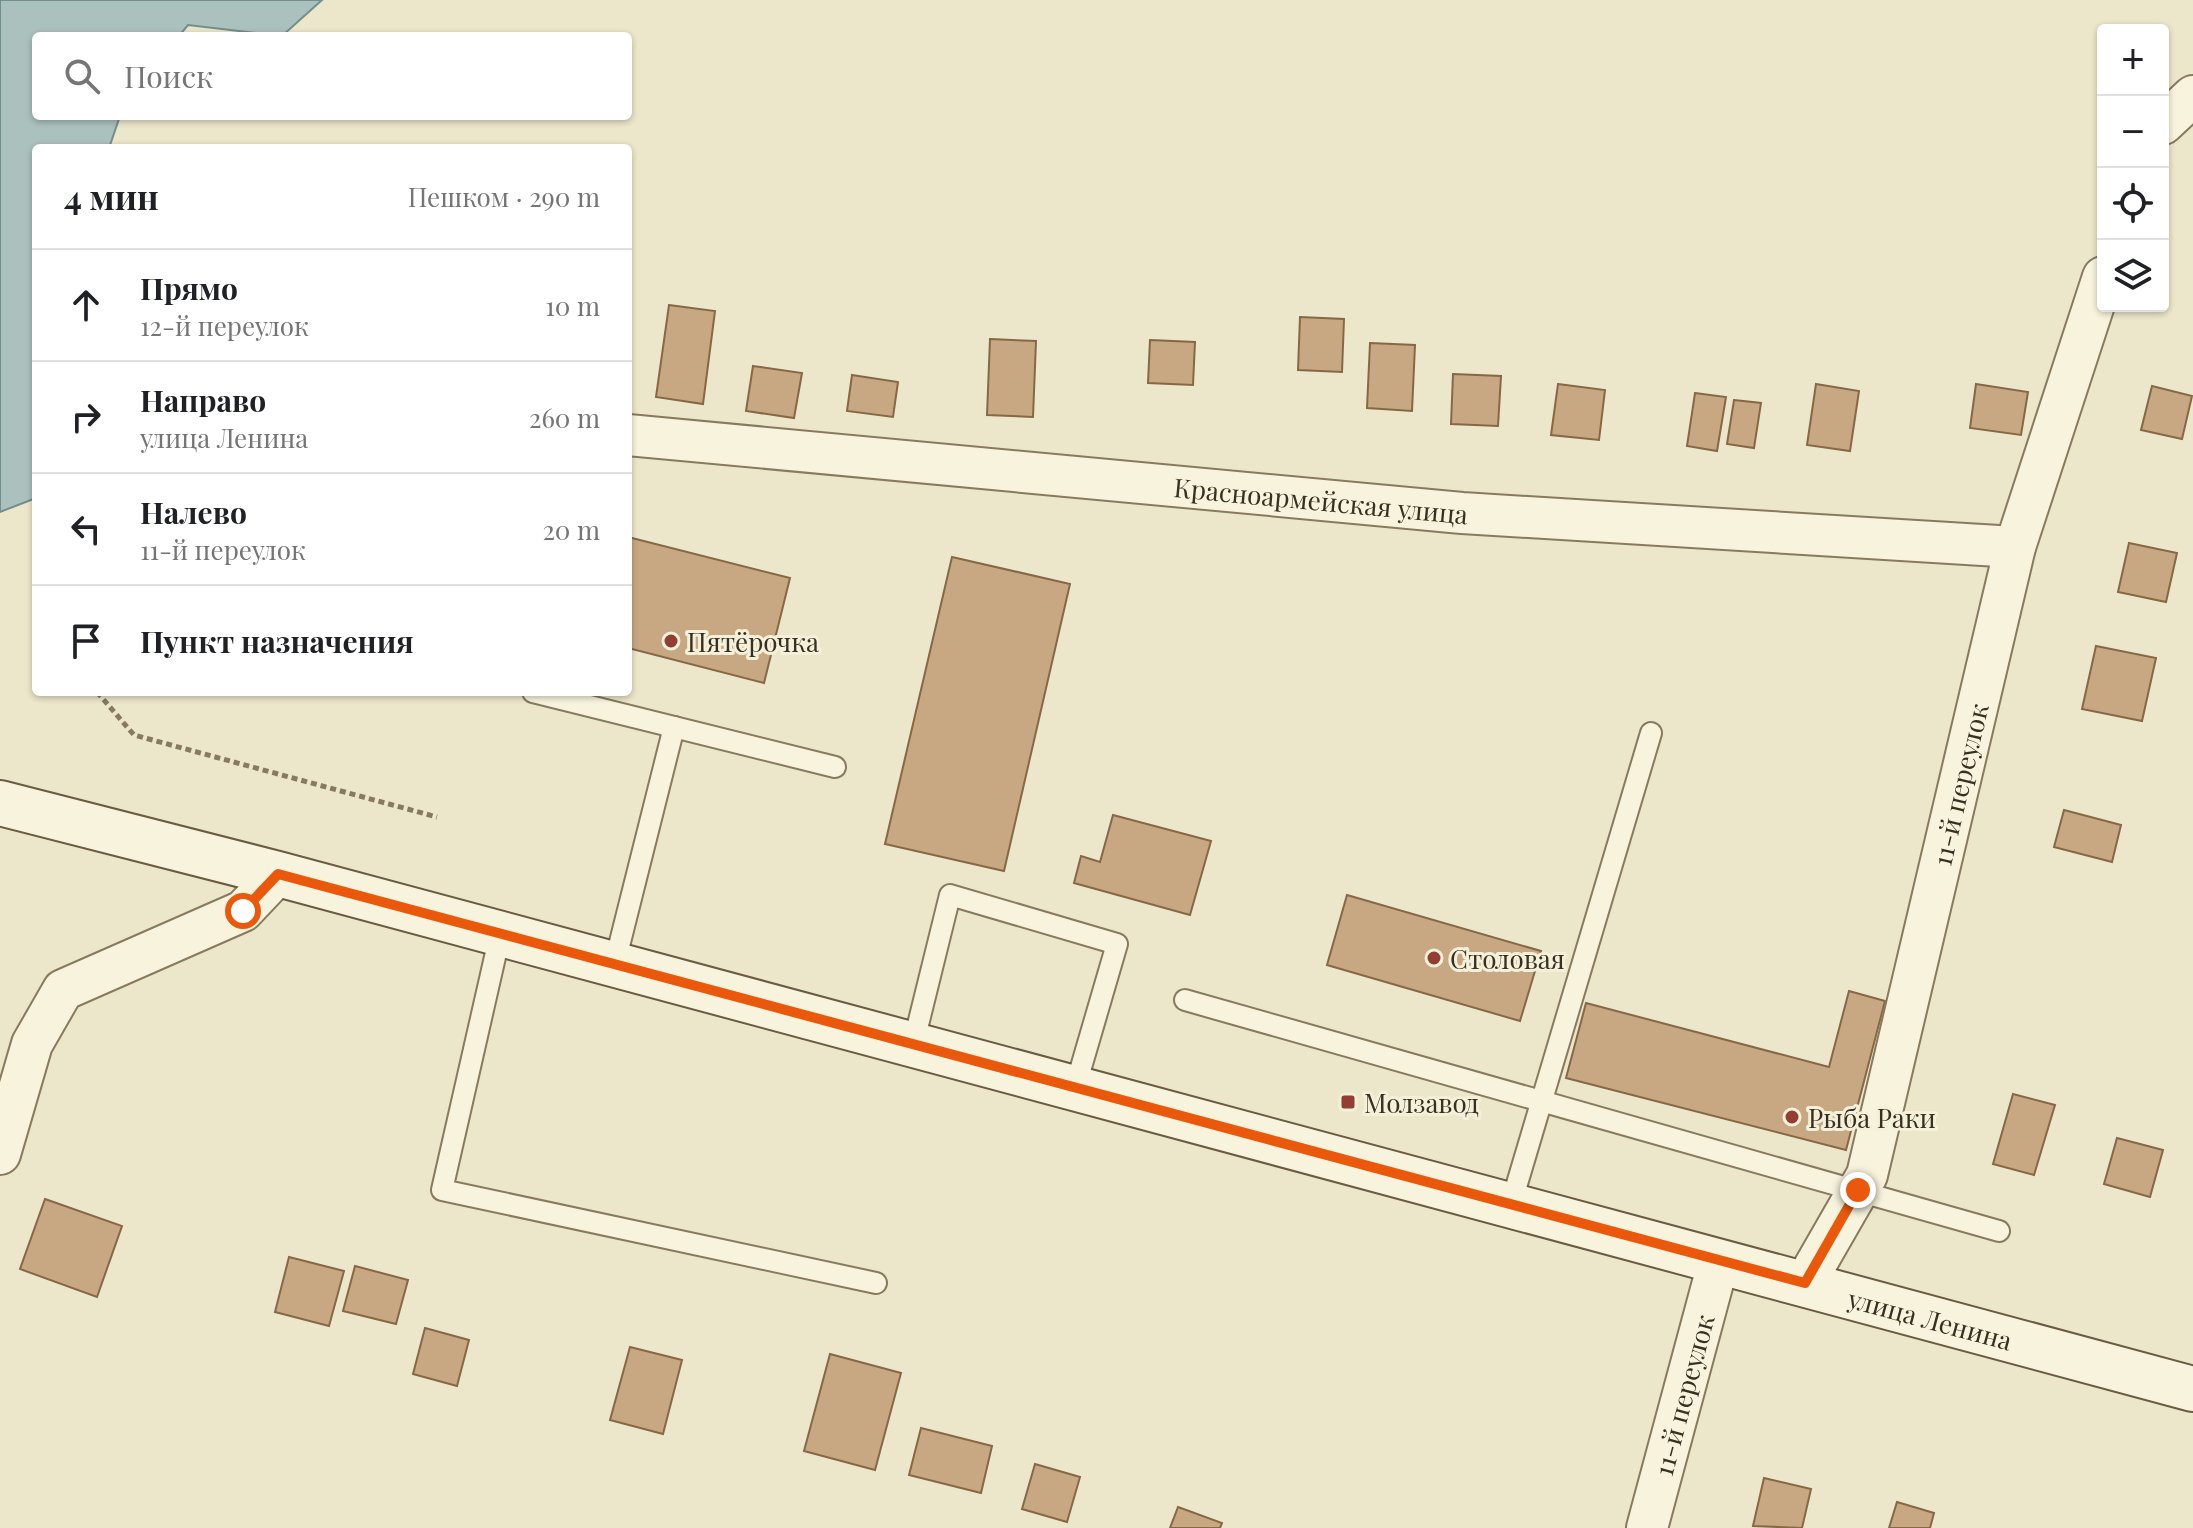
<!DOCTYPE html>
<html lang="ru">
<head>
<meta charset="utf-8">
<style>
	body { margin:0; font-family:"Playfair Display",serif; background:#f6f6f6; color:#202124 }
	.controls { position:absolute; right:24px; top:24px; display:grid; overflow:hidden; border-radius:8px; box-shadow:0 2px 6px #0004 }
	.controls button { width:72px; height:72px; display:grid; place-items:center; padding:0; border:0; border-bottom:2px solid #e0e0e0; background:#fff; color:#202124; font:40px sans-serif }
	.stop { position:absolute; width:24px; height:24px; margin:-18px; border:6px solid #ea580c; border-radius:50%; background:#fff }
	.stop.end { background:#ea580c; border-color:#fff; box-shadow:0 2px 8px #0008 }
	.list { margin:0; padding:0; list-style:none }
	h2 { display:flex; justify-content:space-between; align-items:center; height:104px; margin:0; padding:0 32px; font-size:34px }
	h2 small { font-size:26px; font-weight:400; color:#757577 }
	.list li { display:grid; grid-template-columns:52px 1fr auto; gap:24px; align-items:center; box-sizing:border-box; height:112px; padding:0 32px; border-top:2px solid #e0e0e0 }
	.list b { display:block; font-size:30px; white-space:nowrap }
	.list p { margin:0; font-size:26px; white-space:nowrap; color:#757577 }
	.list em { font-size:26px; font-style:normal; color:#757577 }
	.icon { flex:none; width:44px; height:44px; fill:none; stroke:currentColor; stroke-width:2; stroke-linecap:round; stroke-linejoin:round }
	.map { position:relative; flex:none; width:2193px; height:1528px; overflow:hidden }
	.search { position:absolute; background:#fff; box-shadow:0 2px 6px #0004; left:32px; top:32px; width:600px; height:88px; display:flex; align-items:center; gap:20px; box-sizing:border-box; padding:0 28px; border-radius:8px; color:#757577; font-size:30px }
	.panel { position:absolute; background:#fff; box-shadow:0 2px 6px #0004; left:32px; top:144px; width:600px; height:552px; border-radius:8px }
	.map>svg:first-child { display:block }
</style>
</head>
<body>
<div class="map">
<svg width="2193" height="1528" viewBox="0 0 2193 1528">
	<rect width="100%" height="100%" fill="#ece6ca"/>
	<polygon fill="#aac1bd" stroke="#718f8c" stroke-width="2" points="0,0 322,0 282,36 188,25 179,36 36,36 36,116 120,116 109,148 36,148 36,498 0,512"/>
	<g fill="#c8a882" stroke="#866846" stroke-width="2">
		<polygon points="669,305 715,311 703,404 656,397"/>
		<polygon points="1300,317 1344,319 1342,372 1298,370"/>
		<polygon points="990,339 1036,341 1033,417 987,415"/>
		<polygon points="1150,340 1195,342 1193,385 1148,383"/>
		<polygon points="1370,343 1415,345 1412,411 1367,408"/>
		<polygon points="753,366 802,373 794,418 746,411"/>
		<polygon points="1453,374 1501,376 1498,426 1451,424"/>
		<polygon points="852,375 898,382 893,417 847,411"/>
		<polygon points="1558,384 1605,390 1599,440 1551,435"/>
		<polygon points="1816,384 1859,391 1850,451 1807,445"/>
		<polygon points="1976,384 2028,392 2021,435 1970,428"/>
		<polygon points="2152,386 2192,396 2182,439 2141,430"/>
		<polygon points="1695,393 1726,397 1717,451 1687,446"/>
		<polygon points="1734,400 1761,403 1754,448 1727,444"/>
		<polygon points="628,537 790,578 764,683 628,648"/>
		<polygon points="2129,543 2177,553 2166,602 2118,592"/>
		<polygon points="952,557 1070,584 1004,871 885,844"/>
		<polygon points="2096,646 2156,658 2142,721 2082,709"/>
		<polygon points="2064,810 2121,825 2112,862 2054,847"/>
		<polygon points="1113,815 1211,841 1190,915 1074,883 1081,856 1100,862"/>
		<polygon points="1347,895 1541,951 1520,1021 1327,965"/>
		<polygon points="1849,991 1885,1001 1846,1150 1566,1078 1586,1003 1829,1067"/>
		<polygon points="2013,1094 2055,1105 2034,1175 1993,1164"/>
		<polygon points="2117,1138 2163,1150 2150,1197 2104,1184"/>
		<polygon points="45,1199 122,1226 97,1297 20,1269"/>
		<polygon points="289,1257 344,1271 329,1326 275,1312"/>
		<polygon points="355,1266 408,1280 396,1324 343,1311"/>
		<polygon points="425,1328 469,1340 457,1386 413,1374"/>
		<polygon points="630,1347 682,1360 663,1434 610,1420"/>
		<polygon points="830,1354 901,1373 875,1470 804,1451"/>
		<polygon points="921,1428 992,1446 981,1493 909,1475"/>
		<polygon points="1035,1464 1080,1477 1067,1522 1022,1509"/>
		<polygon points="1764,1478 1811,1489 1802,1528 1753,1526"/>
		<polygon points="1897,1502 1934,1513 1930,1528 1889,1528"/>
		<polygon points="1178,1507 1222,1523 1220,1528 1170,1528"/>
	</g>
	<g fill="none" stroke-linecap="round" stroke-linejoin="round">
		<defs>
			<g id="lane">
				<polyline points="533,692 835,767"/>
				<polyline points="500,935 442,1190 876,1283"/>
				<polyline points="614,966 674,727"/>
				<polyline points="1185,1000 1999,1231"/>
				<polyline points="913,1045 950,895 1117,944 1075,1088"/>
				<polyline points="1511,1204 1651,733"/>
			</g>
			<g id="street">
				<polyline points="2163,124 2193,96"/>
				<path id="s1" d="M628,435L1462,513L2015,547"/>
				<polyline points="0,1154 32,1044 63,990 243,911 278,874"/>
				<path id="s2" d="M1805,1283L1867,1175L2015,547L2103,277"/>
				<path id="s3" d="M1647,1528L1719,1260"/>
			</g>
			<g id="secondary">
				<path id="s4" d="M0,803L278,874L2193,1389"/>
			</g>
		</defs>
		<use href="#lane" stroke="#887a5f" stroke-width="24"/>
		<use href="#street" stroke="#887a5f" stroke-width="44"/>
		<use href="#secondary" stroke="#6a5b42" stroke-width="48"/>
		<polyline stroke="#887a5f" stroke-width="5" stroke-dasharray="6 4" stroke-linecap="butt" points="97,692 134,735 437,817"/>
		<use href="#lane" stroke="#f7f3dd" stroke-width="20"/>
		<use href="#street" stroke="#f7f3dd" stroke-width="40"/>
		<use href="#secondary" stroke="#f7f3dd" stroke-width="44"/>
	</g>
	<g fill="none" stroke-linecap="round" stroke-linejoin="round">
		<polyline stroke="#ea580c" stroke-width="10" points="243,911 278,874 1805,1283 1858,1190"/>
	</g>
	<g fill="#933e32" stroke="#f4f0d9" stroke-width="3">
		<circle cx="671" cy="641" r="8"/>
		<circle cx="1434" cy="958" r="8"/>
		<rect x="1340" y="1094" width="16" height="16" rx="4"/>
		<circle cx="1792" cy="1117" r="8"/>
	</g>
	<g text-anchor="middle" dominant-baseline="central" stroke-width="6" stroke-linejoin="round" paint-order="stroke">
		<g font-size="26" fill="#393021" stroke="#f4f0d9">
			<text stroke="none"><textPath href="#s1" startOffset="696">Красноармейская улица</textPath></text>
			<text stroke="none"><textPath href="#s2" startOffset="526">11-й переулок</textPath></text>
			<text stroke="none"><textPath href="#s4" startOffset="1998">улица Ленина</textPath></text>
			<text stroke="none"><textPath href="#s3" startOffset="138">11-й переулок</textPath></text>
		</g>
		<g font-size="26" fill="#393021" stroke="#f4f0d9" text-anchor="start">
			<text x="687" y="641">Пятёрочка</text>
			<text x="1450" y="958">Столовая</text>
			<text x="1364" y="1102">Молзавод</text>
			<text x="1808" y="1117">Рыба Раки</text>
		</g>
	</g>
</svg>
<div class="controls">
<button>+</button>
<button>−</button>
<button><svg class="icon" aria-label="locate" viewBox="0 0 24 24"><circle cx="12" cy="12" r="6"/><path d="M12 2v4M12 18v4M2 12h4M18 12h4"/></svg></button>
<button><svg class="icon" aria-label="layers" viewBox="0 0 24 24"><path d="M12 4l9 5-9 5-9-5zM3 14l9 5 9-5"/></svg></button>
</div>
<div class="stop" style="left:243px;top:911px"></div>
<div class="stop end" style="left:1858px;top:1190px"></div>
<div class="search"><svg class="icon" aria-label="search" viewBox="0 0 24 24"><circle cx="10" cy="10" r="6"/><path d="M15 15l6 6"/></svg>Поиск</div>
<section class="panel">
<h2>4 мин<small>Пешком · 290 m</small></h2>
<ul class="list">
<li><svg class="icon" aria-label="ahead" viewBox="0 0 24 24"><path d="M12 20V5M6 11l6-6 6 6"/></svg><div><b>Прямо</b><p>12-й переулок</p></div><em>10 m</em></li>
<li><svg class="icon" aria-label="right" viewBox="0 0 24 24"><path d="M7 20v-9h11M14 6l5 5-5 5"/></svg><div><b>Направо</b><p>улица Ленина</p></div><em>260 m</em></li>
<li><svg class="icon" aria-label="left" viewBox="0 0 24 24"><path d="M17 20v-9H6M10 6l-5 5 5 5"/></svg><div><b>Налево</b><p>11-й переулок</p></div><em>20 m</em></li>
<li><svg class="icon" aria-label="arrive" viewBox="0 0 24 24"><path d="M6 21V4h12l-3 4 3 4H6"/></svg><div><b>Пункт назначения</b></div></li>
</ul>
</section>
</div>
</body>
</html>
